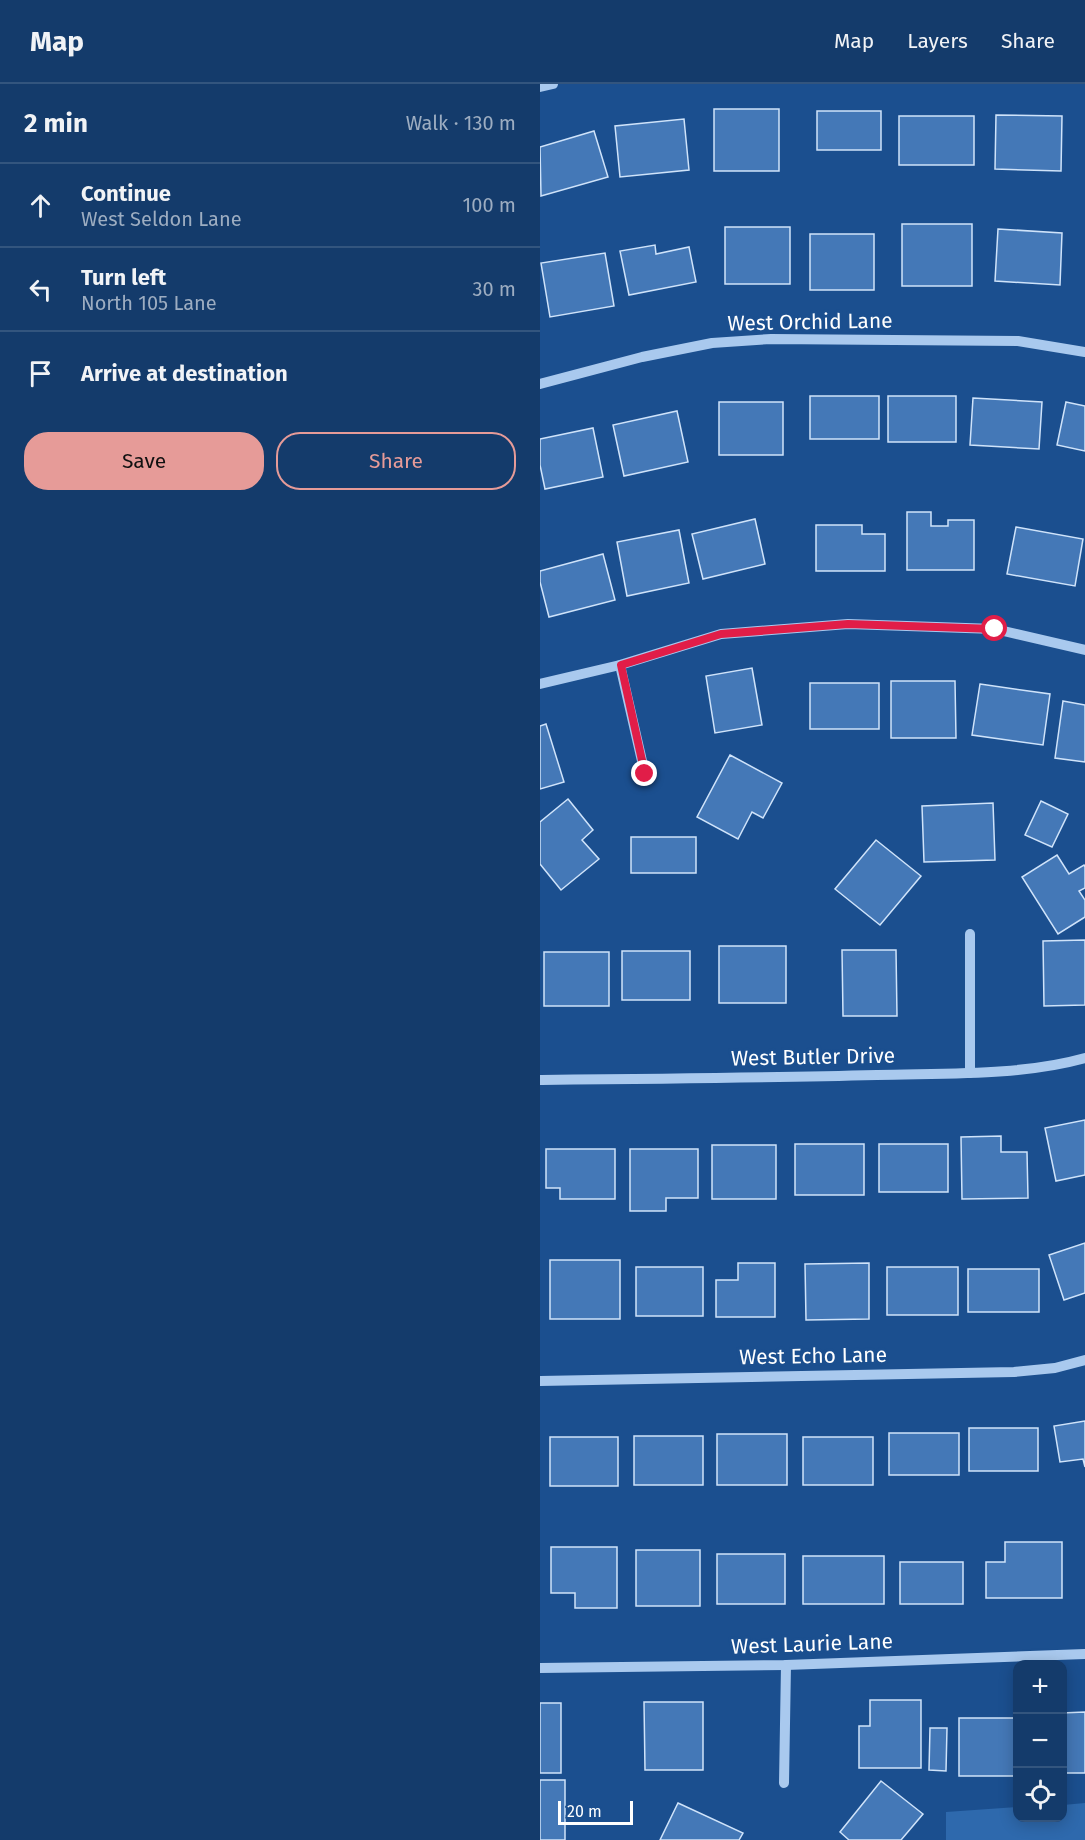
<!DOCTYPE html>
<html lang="en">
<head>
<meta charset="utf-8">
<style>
	body { margin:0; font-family:"Fira Sans",sans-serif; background:#214673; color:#f1f3f6 }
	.controls { position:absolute; right:18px; bottom:18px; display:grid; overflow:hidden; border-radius:12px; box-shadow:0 3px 15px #0003 }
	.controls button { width:54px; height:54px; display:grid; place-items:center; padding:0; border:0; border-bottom:2px solid #33557e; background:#143b6b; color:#f1f3f6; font:30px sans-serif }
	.scale { position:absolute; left:18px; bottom:15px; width:75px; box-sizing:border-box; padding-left:6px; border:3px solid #fff; border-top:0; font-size:16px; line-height:21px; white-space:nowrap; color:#fff; -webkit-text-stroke:4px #1b4f8f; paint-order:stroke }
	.stop { position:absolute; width:18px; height:18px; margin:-14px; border:4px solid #e11d48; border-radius:50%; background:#fff }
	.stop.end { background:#e11d48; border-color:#fff; box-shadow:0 2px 6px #0008 }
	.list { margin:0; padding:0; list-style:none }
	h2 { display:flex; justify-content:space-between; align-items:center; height:78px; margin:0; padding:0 24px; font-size:26px }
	h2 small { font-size:20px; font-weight:400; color:#9dadc1 }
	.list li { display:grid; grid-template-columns:39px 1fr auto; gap:18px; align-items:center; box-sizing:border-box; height:84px; padding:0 24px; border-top:2px solid #33557e }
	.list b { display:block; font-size:22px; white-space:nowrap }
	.list p { margin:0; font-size:20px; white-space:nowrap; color:#9dadc1 }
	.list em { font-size:20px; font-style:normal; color:#9dadc1 }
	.actions { display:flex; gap:12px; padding:18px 24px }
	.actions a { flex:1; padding:14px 0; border:2px solid #e69b98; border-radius:24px; text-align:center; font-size:21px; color:#e69b98 }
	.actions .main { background:#e69b98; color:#111 }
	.icon { flex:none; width:33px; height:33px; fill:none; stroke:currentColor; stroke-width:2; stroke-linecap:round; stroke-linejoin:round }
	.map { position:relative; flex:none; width:545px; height:1756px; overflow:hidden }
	header { display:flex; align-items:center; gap:36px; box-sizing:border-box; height:84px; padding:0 30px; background:#143b6b; border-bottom:2px solid #33557e }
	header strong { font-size:28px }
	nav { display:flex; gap:33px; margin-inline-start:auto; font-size:21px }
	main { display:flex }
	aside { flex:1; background:#143b6b }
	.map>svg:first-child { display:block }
</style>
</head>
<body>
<header>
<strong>Map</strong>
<nav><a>Map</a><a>Layers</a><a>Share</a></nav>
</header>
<main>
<aside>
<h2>2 min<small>Walk · 130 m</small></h2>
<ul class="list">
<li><svg class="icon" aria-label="ahead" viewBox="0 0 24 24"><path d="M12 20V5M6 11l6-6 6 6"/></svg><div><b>Continue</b><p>West Seldon Lane</p></div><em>100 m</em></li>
<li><svg class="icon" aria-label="left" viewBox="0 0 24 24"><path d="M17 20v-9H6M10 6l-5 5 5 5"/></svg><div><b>Turn left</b><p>North 105 Lane</p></div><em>30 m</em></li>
<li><svg class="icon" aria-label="arrive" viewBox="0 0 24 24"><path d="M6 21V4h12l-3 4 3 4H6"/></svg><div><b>Arrive at destination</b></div></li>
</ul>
<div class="actions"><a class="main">Save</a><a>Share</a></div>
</aside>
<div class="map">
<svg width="545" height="1756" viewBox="0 0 545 1756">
	<rect width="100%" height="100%" fill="#1b4f8f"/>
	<polygon fill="#2e69ad" points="545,1719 545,1756 406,1756 406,1728 477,1723 478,1734 522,1734 523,1721"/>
	<g fill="#4478b7" stroke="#cfe3fa" stroke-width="1.5">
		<rect x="174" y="25" width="65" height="62"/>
		<rect x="277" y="27" width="64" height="39"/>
		<polygon points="456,31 522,32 521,87 455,85"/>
		<rect x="359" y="32" width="75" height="49"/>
		<polygon points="144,35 149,86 80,93 75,42"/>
		<polygon points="54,47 68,93 1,112 0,63"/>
		<rect x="362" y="140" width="70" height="62"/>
		<rect x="185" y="143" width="65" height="57"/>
		<polygon points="458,145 522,149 520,201 455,197"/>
		<rect x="270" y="150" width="64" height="56"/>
		<polygon points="115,161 116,170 149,163 156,198 89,211 80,167"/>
		<polygon points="65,169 74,222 10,233 1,179"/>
		<rect x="270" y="312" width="69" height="43"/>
		<rect x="348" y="312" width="68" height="46"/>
		<polygon points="433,314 502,318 499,365 430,361"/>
		<rect x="179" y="318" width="64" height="53"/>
		<polygon points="526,318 545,322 545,367 517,361"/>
		<polygon points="137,327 148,378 84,392 73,341"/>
		<polygon points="53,344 63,393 5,405 0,381 0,355"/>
		<polygon points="367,428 391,428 391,442 408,442 408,436 434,436 434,486 367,486"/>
		<polygon points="215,435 225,480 163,495 152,450"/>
		<polygon points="276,441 322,441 322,450 345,450 345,487 276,487"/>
		<polygon points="476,443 543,455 535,502 467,490"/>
		<polygon points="139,446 149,499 87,512 77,458"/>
		<polygon points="63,470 75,516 9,533 0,498 0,487"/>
		<polygon points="212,584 222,641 175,649 166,592"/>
		<polygon points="351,597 415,597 416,654 351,654"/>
		<rect x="270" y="599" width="69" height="46"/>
		<polygon points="440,600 510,610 503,661 432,651"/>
		<polygon points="523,617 545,621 545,678 515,674"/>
		<polygon points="6,640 24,698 0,705 0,642"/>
		<polygon points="190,671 242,699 223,734 212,728 198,755 157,733"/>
		<polygon points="28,715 53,746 42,756 59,775 21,806 0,780 0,738"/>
		<polygon points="501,717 528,730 512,763 485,751"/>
		<polygon points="453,719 455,776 384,778 382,722"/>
		<rect x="91" y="753" width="65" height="36"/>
		<polygon points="336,756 381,792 340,841 295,805"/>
		<polygon points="517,771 529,790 544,781 545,783 545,804 539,807 545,816 545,833 518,850 482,793"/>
		<polygon points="545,856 545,921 504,922 503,857"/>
		<rect x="179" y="862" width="67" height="57"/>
		<polygon points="302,866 356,866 357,932 303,932"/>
		<rect x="82" y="867" width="68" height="49"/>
		<rect x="4" y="868" width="65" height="54"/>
		<polygon points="545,1036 545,1091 516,1097 505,1044"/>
		<polygon points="461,1052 461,1068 487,1068 488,1114 422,1115 421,1053"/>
		<rect x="255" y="1060" width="69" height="51"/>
		<rect x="339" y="1060" width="69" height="48"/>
		<rect x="172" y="1061" width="64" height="54"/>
		<polygon points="6,1065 75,1065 75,1115 20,1115 20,1104 6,1104"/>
		<polygon points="90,1065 158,1065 158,1114 126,1114 126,1127 90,1127"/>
		<polygon points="545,1159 545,1209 524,1216 509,1171"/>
		<rect x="10" y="1176" width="70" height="59"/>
		<polygon points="198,1179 235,1179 235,1233 176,1233 176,1196 198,1196"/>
		<polygon points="329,1179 329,1235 266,1236 265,1180"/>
		<rect x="96" y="1183" width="67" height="49"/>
		<rect x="347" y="1183" width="71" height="48"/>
		<rect x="428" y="1185" width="71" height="43"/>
		<polygon points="545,1337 545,1383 543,1375 520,1378 514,1342"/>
		<rect x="429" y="1344" width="69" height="43"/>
		<rect x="349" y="1349" width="70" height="42"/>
		<rect x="177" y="1350" width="70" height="51"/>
		<rect x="94" y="1352" width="69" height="49"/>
		<rect x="10" y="1353" width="68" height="49"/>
		<rect x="263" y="1353" width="70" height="48"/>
		<polygon points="465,1458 522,1458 522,1514 446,1514 446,1478 465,1478"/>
		<polygon points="11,1463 77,1463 77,1524 35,1524 35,1509 11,1509"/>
		<rect x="96" y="1466" width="64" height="56"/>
		<rect x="177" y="1470" width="68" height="50"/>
		<rect x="263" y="1472" width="81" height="48"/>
		<rect x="360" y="1478" width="63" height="42"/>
		<polygon points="330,1616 381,1616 381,1684 319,1684 319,1642 330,1642"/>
		<polygon points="104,1618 163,1618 163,1686 105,1686"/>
		<rect x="0" y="1619" width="21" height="70"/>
		<polygon points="545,1628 545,1689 522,1689 522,1629"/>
		<polygon points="419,1634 478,1634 478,1676 475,1676 475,1692 419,1692"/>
		<polygon points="390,1644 407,1644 406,1687 389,1686"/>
		<rect x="0" y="1696" width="25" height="60"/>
		<polygon points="341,1697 383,1730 361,1756 309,1756 300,1748"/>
		<polygon points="138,1719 203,1749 199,1756 120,1756"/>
	</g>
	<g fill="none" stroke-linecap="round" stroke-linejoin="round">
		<g stroke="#a9c9ee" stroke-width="10">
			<polyline points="0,3 13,0"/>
			<polyline points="0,300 102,273 172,259 231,255 478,257 545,268"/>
			<polyline points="80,581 105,690"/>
			<polyline points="0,600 80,581 181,550 308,540 455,545 545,566"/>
			<polyline points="430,850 430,989"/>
			<path d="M0,996C112,995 225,994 337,991C404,989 481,992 545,974"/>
			<polyline points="0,1297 474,1288 515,1284 545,1276"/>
			<polyline points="0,1584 246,1581 545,1570"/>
			<polyline points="244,1699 246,1581"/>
		</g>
	</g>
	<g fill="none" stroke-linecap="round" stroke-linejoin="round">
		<polyline stroke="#e11d48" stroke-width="8" points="105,690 81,581 181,550 308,540 455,545"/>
	</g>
	<g text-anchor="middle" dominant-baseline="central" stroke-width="6" stroke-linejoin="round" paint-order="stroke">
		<g font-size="21" fill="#fff" stroke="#1b4f8f">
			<text transform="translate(270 238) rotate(-1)">West Orchid Lane</text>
			<text transform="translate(273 973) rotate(-1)">West Butler Drive</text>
			<text transform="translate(273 1272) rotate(-1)">West Echo Lane</text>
			<text transform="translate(272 1560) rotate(-2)">West Laurie Lane</text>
		</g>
	</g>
</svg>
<div class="controls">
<button>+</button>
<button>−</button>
<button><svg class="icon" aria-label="locate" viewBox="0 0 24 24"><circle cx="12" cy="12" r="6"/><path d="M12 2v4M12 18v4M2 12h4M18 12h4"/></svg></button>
</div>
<div class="scale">20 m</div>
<div class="stop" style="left:455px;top:545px"></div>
<div class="stop end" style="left:105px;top:690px"></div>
</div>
</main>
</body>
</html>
